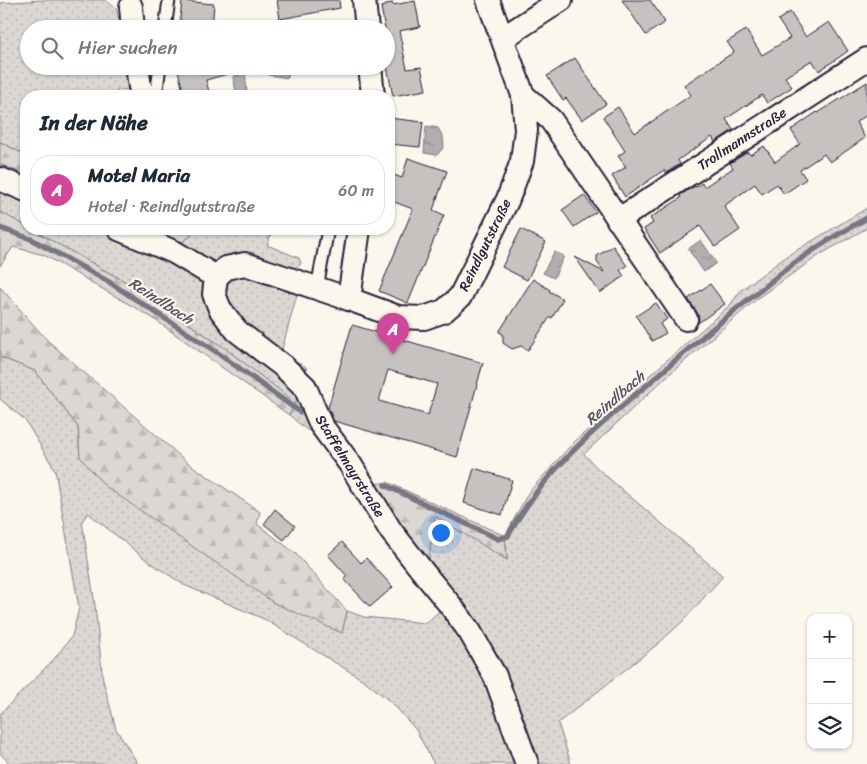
<!DOCTYPE html>
<html lang="de">
<head>
<meta charset="utf-8">
<style>
	body { margin:0; font-family:Sriracha,sans-serif; background:#f6f6f7; color:#1f2937 }
	.controls { position:absolute; right:15px; bottom:15px; display:grid; overflow:hidden; border-radius:10px; box-shadow:0 1px 4px #0004 }
	.controls button { width:45px; height:45px; display:grid; place-items:center; padding:0; border:0; border-bottom:1px solid #e0e1e3; background:#fff; color:#1f2937; font:25px sans-serif }
	.you { position:absolute; left:440px; top:532px; width:18px; height:18px; margin:-12px; border:4px solid #fff; border-radius:50%; background:#1a73e8; box-shadow:0 0 0 8px #1a73e833 }
	.badge { display:grid; place-items:center; width:32px; height:32px; border-radius:50%; background:#22223b; color:#fff; font-size:16px; font-weight:700 }
	.pin { position:absolute; translate:-50% -41px; filter:drop-shadow(0 1px 2px #0008) }
	.pin::after { content:''; position:absolute; top:26px; width:18px; height:15px; background:inherit; clip-path:polygon(0 0,100% 0,50% 100%) }
	.list { margin:0; padding:0; list-style:none }
	h2 { display:flex; justify-content:space-between; align-items:center; height:65px; margin:0; padding:0 20px; font-size:21px }
	h2 small { font-size:16px; font-weight:400; color:#747a83 }
	.list li { display:grid; grid-template-columns:32px 1fr auto; gap:15px; align-items:center; box-sizing:border-box; height:70px; margin:0 10px 10px; padding:0 10px; border:1px solid #e0e1e3; border-radius:20px }
	.list b { display:block; font-size:19px; white-space:nowrap }
	.list p { margin:0; font-size:16px; white-space:nowrap; color:#747a83 }
	.list em { font-size:16px; font-style:normal; color:#747a83 }
	.icon { flex:none; width:28px; height:28px; fill:none; stroke:currentColor; stroke-width:2; stroke-linecap:round; stroke-linejoin:round }
	.map { position:relative; flex:none; width:867px; height:764px; overflow:hidden }
	.search { position:absolute; background:#fff; box-shadow:0 1px 4px #0004; left:20px; top:20px; width:375px; height:55px; display:flex; align-items:center; gap:12px; box-sizing:border-box; padding:0 18px; border-radius:28px; color:#747a83; font-size:19px }
	.panel { position:absolute; background:#fff; box-shadow:0 1px 4px #0004; left:20px; top:90px; width:375px; height:145px; border-radius:20px }
	.map>svg:first-child { display:block }
</style>
</head>
<body>
<div class="map">
<svg width="867" height="764" viewBox="0 0 867 764">
	<defs>
		<pattern id="grass-dots" width="8" height="8" patternUnits="userSpaceOnUse" patternTransform="scale(1.25)"><rect width="8" height="8" fill="#dbd8d3"/><path d="M2 2h.1M6 6h.1" fill="none" stroke="#bcb9b6" stroke-width="1.8" stroke-linecap="round"/></pattern>
		<pattern id="forest-firs" width="22" height="20" patternUnits="userSpaceOnUse" patternTransform="scale(1.25)"><rect width="22" height="20" fill="#dbd8d3"/><path d="M5 1l3.5 6h-7zM16 11l3.5 6h-7z" fill="#bcb9b6"/></pattern>
		<pattern id="water-ripples" width="26" height="14" patternUnits="userSpaceOnUse" patternTransform="scale(1.25)"><rect width="26" height="14" fill="#b1aeb0"/><path d="M2 4q2-2 4 0t4 0M15 11q2-2 4 0t4 0" fill="none" stroke="#908d90"/></pattern>
	</defs>
	<rect width="100%" height="100%" fill="#fbf7ec"/>
	<filter id="ink" filterUnits="userSpaceOnUse"><feTurbulence type="fractalNoise" baseFrequency=".02" numOctaves="2"/><feDisplacementMap in="SourceGraphic" scale="10" xChannelSelector="R" yChannelSelector="G"/><feConvolveMatrix kernelMatrix="1 2 1 2 8 2 1 2 1" color-interpolation-filters="sRGB"/></filter>
	<g filter="url(#ink)">
		<g fill="url(#grass-dots)" stroke="#7e7d87">
			<polygon points="42,0 105,0 116,8 122,29 29,29 29,66 128,66 130,89 117,90 117,96 26,96 26,155 0,142 0,3"/>
			<polygon points="0,164 26,175 26,226 4,214 0,213"/>
			<polygon points="867,208 867,228 821,254 759,297 665,378 584,454 598,469 723,576 684,620 659,643 558,723 571,764 532,764 427,570 435,515 507,560 505,536 528,493 572,444 603,416 730,305 741,290 787,256"/>
			<polygon points="31,229 150,229 182,242 192,235 180,229 273,229 267,245 299,258 301,264 295,268 299,287 281,353 306,367 318,434 307,430 289,415 296,404 226,349 133,286"/>
			<polygon points="0,357 35,371 78,427 80,457 342,632 347,611 364,617 426,623 445,606 463,629 522,764 434,764 416,730 393,704 365,681 264,619 184,585 148,561 88,513 82,521 95,606 103,680 116,729 138,764 10,764 0,753 0,714 54,659 72,636 79,608 55,470 25,420 0,399"/>
		</g>
		<g fill="url(#forest-firs)" stroke="#7e7d87">
			<polygon points="0,142 26,155 26,175 0,164"/>
			<polygon points="0,213 4,214 26,226 26,229 31,229 133,286 226,349 296,403 289,415 151,317 44,255 13,247 0,266"/>
			<polygon points="150,229 180,229 192,235 182,242"/>
			<polygon points="0,287 47,340 188,463 260,512 257,524 295,553 347,611 342,633 274,603 105,486 80,457 78,427 35,371 0,357"/>
			<polygon points="387,482 505,536 507,560 435,516 427,570 375,494 375,484"/>
		</g>
		<g fill="url(#water-ripples)" stroke="#787681">
			<polygon points="269,66 289,67 288,78 268,75"/>
			<polygon points="245,70 247,93 236,94 233,72"/>
			<polygon points="426,126 438,128 443,137 444,147 437,155 424,153"/>
			<polygon points="701,240 716,263 704,272 688,249"/>
			<polygon points="554,252 564,256 554,278 543,273"/>
		</g>
		<g fill="none" stroke-linecap="round" stroke-linejoin="round">
			<g stroke="#787681" stroke-width="5.5">
				<polyline points="0,228 31,239 109,282 215,351 300,412"/>
				<path d="M385,485L498,539L508,536C545,467 603,423 661,373C694,344 728,315 763,288C774,279 784,270 796,262C818,246 843,231 867,218"/>
			</g>
		</g>
		<g fill="#c6c2c0" stroke="#22223b" fill-rule="evenodd">
			<polygon points="277,0 339,0 340,8 280,19"/>
			<polygon points="622,0 650,0 665,22 646,35"/>
			<polygon points="182,1 214,4 212,29 179,29"/>
			<polygon points="415,1 420,27 399,31 407,69 421,67 426,90 393,96 386,62 386,29 385,29 381,7 386,6 386,4 393,3 393,5"/>
			<polygon points="790,12 806,37 829,22 848,51 819,71 812,60 785,77 792,87 767,103 762,95 726,119 733,130 715,142 712,137 678,160 680,164 666,173 664,170 625,197 612,176 626,167 618,156 625,151 603,117 618,107 635,133 691,95 684,85 734,52 727,42 746,30 762,55 790,38 778,20"/>
			<polygon points="575,58 606,104 582,120 566,98 563,100 547,76"/>
			<polygon points="177,66 237,66 238,71 206,80 210,96 184,96"/>
			<polygon points="867,82 867,115 856,122 865,138 830,162 824,154 800,170 806,179 784,194 777,184 762,194 755,184 724,206 740,230 715,247 700,226 660,253 644,229 653,223 650,218 681,198 680,195 695,186 696,187 702,183 704,187 733,168 730,163 748,152 750,155 764,146 775,162 800,144 791,130 817,112 818,113"/>
			<polygon points="389,118 423,122 420,147 389,144"/>
			<polygon points="408,158 447,171 433,210 444,215 408,303 379,291 413,209 389,200 389,173 402,178"/>
			<polygon points="584,195 596,212 574,227 562,210"/>
			<polygon points="521,229 546,242 527,280 502,267"/>
			<polygon points="613,246 627,266 620,270 624,276 600,293 575,257 604,272 597,262 597,256"/>
			<polygon points="533,279 550,290 549,291 563,299 552,318 550,317 528,350 521,346 512,349 503,343 503,334 499,332"/>
			<polygon points="710,284 725,304 698,323 699,318 697,312 688,299"/>
			<polygon points="656,303 667,319 660,324 666,333 652,341 636,316"/>
			<path d="M352,325L483,363L457,457L334,421L328,408ZM388,370L437,384L428,415L379,401Z"/>
			<polygon points="474,468 512,480 502,515 464,503"/>
			<polygon points="275,509 295,526 284,540 264,524"/>
			<polygon points="342,542 361,563 366,558 393,587 370,607 344,579 347,576 328,555"/>
		</g>
		<g fill="none" stroke-linecap="round" stroke-linejoin="round">
			<defs>
				<g id="lane">
					<polyline points="165,29 169,0"/>
					<polyline points="156,96 160,66"/>
					<polyline points="317,288 328,229"/>
				</g>
				<g id="street">
					<polyline points="364,0 367,29"/>
					<polyline points="131,7 133,29"/>
					<polyline points="503,38 561,0"/>
					<polyline points="137,66 140,87 146,96"/>
					<polyline points="370,66 373,96"/>
					<polyline points="523,95 551,120 686,319"/>
					<polyline points="0,179 26,190"/>
					<polyline points="618,220 867,59"/>
					<polyline points="119,229 174,252 216,277"/>
					<polyline points="216,277 214,294 220,309 237,331 283,366 305,387 321,425 350,464 391,531 428,578 451,606 470,632 495,676 527,764"/>
					<polyline points="216,277 226,268 245,264 349,299 398,317 424,318 444,311 460,297 508,199 522,161 526,130 523,95 488,0"/>
					<polyline points="349,299 359,229"/>
				</g>
			</defs>
			<use href="#lane" stroke="#22223b" stroke-width="15"/>
			<use href="#street" stroke="#22223b" stroke-width="26"/>
			<use href="#lane" stroke="#fbf7ec" stroke-width="11"/>
			<use href="#street" stroke="#fbf7ec" stroke-width="22"/>
		</g>
	</g>
	<g text-anchor="middle" dominant-baseline="central" stroke-width="4.5" stroke-linejoin="round" paint-order="stroke">
		<g font-size="14" fill="#22223b" stroke="#fbf7ec">
			<text transform="translate(742 139) rotate(-33)">Trollmannstraße</text>
			<text transform="translate(485 245) rotate(-64)">Reindlgutstraße</text>
			<text transform="translate(350 466) rotate(58)">Staffelmayrstraße</text>
		</g>
		<g font-size="15" font-style="italic" fill="#545364" stroke="#fbf7ec">
			<text transform="translate(161 301) rotate(33)">Reindlbach</text>
			<text transform="translate(615 398) rotate(-41)">Reindlbach</text>
		</g>
	</g>
</svg>
<div class="controls">
<button>+</button>
<button>−</button>
<button><svg class="icon" aria-label="layers" viewBox="0 0 24 24"><path d="M12 4l9 5-9 5-9-5zM3 14l9 5 9-5"/></svg></button>
</div>
<div class="you"></div>
<div class="pin badge" style="left:393px;top:354px;background:#d1479c">A</div>
<div class="search"><svg class="icon" aria-label="search" viewBox="0 0 24 24"><circle cx="10" cy="10" r="6"/><path d="M15 15l6 6"/></svg>Hier suchen</div>
<section class="panel">
<h2>In der Nähe<small></small></h2>
<ul class="list">
<li><span class="badge" style="background:#d1479c">A</span><div><b>Motel Maria</b><p>Hotel · Reindlgutstraße</p></div><em>60 m</em></li>
</ul>
</section>
</div>
</body>
</html>
